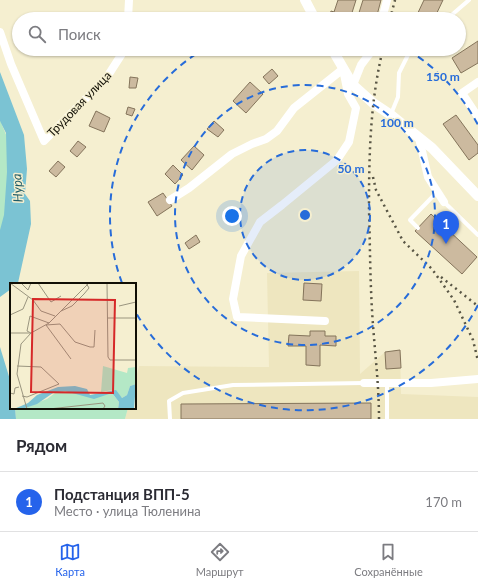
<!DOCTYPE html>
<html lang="ru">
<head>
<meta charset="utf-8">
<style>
	body { margin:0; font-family:Lato,sans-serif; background:#f7f7f7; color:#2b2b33 }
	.you { position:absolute; left:232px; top:216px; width:14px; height:14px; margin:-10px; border:3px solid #fff; border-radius:50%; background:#1a73e8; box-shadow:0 0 0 6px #1a73e833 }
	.badge { display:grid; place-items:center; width:26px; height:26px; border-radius:50%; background:#2563eb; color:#fff; font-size:13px; font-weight:700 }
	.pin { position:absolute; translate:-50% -33px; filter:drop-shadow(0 1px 2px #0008) }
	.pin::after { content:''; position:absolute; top:21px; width:14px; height:12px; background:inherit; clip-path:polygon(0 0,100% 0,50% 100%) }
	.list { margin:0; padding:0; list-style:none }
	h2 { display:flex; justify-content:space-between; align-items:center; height:52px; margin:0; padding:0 16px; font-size:17px }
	h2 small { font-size:13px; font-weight:400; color:#7c7c81 }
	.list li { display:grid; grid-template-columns:26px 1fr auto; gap:12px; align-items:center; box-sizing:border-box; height:60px; padding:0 16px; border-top:1px solid #e1e1e2 }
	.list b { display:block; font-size:15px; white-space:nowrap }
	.list p { margin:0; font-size:13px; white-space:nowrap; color:#7c7c81 }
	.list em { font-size:13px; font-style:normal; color:#7c7c81 }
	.icon { flex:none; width:22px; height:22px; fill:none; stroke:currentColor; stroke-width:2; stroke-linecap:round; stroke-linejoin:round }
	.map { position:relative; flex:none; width:478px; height:419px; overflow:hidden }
	.search { position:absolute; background:#fff; box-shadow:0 1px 3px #0004; left:12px; right:12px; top:12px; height:44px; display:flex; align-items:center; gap:10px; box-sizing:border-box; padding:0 14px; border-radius:22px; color:#7c7c81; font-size:15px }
	.sheet { height:112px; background:#fff }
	nav { display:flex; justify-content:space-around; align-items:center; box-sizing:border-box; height:56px; border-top:1px solid #e1e1e2; background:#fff; font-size:11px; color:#7c7c81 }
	nav a { display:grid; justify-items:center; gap:2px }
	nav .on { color:#2563eb }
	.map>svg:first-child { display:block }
</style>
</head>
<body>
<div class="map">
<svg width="478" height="419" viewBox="0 0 478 419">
	<rect width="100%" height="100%" fill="#f5efd0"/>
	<polygon fill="#eee6bf" points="359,271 360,374 385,352 400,350 401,394 478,397 478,419 125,419 128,408 135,408 135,382 139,366 269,367 267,273"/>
	<g fill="#b4e8c6">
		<polygon points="0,120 9,142 13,195 0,249"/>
		<polygon points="15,408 128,408 125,419 16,419"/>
	</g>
	<g fill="#7bc3d3">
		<polygon points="0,72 24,135 27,169 25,194 30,201 31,224 18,283 11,284 11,289 0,297 0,230 4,215 7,172 6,133 0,121"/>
		<polygon points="0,347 11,383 11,408 15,408 16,419 0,419"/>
	</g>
	<g fill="#ccba9f" stroke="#84745b">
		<polygon points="338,0 356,0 350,19 329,19 331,11 334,12"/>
		<polygon points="363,0 381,0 376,19 357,19"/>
		<polygon points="424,0 443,0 434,19 415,19"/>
		<polygon points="478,41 478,63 461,73 452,58"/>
		<polygon points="136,49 148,49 147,54 135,51"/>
		<polygon points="357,49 367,49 365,55 356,53"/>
		<polygon points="272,69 278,76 269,84 263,77"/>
		<polygon points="130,77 138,78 136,88 129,88"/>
		<polygon points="250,82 263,94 246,113 233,101"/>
		<polygon points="128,107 135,109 132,116 126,114"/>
		<polygon points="96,111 110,118 104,132 89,126"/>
		<polygon points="456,115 478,145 478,153 469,160 443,124"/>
		<polygon points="214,121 224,130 218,137 207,129"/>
		<polygon points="78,141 86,147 77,157 70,151"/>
		<polygon points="194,146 204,155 192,170 181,160"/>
		<polygon points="58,161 65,167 56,177 49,171"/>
		<polygon points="173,165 183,175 175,184 165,174"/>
		<polygon points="163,193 172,206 157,216 148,202"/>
		<polygon points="431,214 477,257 462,274 415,231"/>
		<polygon points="196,235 200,242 189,249 185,243"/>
		<polygon points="304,283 322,284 321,301 303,300"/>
		<polygon points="310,331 325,331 325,336 336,336 336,346 320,345 320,366 306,365 306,346 288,346 289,335 310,336"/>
		<polygon points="400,350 401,368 386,369 385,352"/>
		<polygon points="371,403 371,419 181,419 181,404"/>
	</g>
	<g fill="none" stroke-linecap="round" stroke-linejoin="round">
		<g stroke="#fff" stroke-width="4">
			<polyline points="447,19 469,0"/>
			<polyline points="391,114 398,97 399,73 411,49"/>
			<polyline points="444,202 478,235"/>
			<polyline points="418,228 410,220 437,192"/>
			<polyline points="387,383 387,419"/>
			<polyline points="170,419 169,401 183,393 233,385 364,383"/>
		</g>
		<g stroke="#fff" stroke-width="8">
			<polyline points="128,19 129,0"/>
			<polyline points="382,19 387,0"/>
			<polyline points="0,32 11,64 44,141 107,77 125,49"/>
			<polyline points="478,82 462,93 478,117"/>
			<polyline points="353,85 361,65 373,49"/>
			<polyline points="419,138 428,177 444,202"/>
			<polyline points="170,200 189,188 232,154 252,144 266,139 277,131 294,108 343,69 348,94 356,108 349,142 337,160 282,205 260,222 241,256 233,299 237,317 325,321"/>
			<polyline points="364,383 431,383 478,379"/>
		</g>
		<g stroke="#fff" stroke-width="10">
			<polyline points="305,0 315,19"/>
			<polyline points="332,49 353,85 373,103 391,115 432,148 478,196"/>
		</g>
		<g stroke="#585544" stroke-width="2.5" stroke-dasharray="2 4" stroke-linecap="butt">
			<polyline points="390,19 395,0"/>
			<polyline points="373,177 376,190 403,241 432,269 454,300 473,340 478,361"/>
			<polyline points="441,277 478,306"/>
			<path d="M379,419C379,382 374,346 372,310C370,276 370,243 369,209C369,155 370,102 383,49"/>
		</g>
	</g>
	<circle cx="305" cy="215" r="65" fill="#276cd9" fill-opacity=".12"/>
	<g fill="none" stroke="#276cd9" stroke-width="2" stroke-dasharray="7 5">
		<circle cx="305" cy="215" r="65"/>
		<circle cx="305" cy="215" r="130"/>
		<path d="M478 305A195 195 0 0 1 135 311M122 283A195 195 0 0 1 202 50M408 50A195 195 0 0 1 478 125"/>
	</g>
	<g text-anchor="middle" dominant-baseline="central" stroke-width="3" stroke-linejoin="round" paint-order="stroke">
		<g font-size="12" fill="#110f05" stroke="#f5efd0">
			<text transform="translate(79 104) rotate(-46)">Трудовая улица</text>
		</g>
		<g font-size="13" font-style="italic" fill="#1d5a66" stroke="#f5efd0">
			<text transform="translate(17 188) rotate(-93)">Нура</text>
		</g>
	</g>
	<g transform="translate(10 283)">
		<rect width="126" height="126" fill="#f5efd0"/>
		<path d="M93,83L117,90L118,85L126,84V101L120,103L117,112L112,115L102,107L91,109ZM49,107H66L78,114L101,109L109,119L108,125L17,126L16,124L37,116Z" fill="#b4e8c6"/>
		<path d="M126,101L124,126H108L109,119L102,110L84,116L55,108L43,110L27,121L12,126H4L18,120L27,112L48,104L65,103L77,106L80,112L106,107L112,115L117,112L120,103Z" fill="#7bc3d3"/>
		<path fill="none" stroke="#9a957f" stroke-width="1" d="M0,0L23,17L31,28L45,33M11,0L18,7L21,0M28,0L41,19L51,13M97,0L98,74L100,77H126M109,23L126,19M51,28L62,23L74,11L79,5L76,0M0,32L13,26L18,14M97,35H126M0,50H20M21,50L17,48L20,33L39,40M61,76L36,42L50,41L65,59L80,64H84L85,47M7,83L31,84L49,101L17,114L12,113M0,110L4,111L5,105L9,104M17,126L7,91L11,61L21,50L39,40L79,0M39,126L93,120L95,123L93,126"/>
		<path fill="#d62828" fill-opacity="0.15" stroke="#d62828" stroke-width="2" d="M23,16L105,17L103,110L21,109Z"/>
		<rect width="126" height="126" fill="none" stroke="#110f05" stroke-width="2"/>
	</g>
	<circle cx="305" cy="215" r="6" fill="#276cd9" stroke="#f5efd0" stroke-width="2"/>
	<g font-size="12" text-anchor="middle" font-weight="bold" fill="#276cd9" stroke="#f5efd0" stroke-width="3" stroke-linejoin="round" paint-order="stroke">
		<text x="443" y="81">150 m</text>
		<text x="397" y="127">100 m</text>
		<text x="351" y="173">50 m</text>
	</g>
</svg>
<div class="you"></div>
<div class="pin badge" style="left:446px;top:244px">1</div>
<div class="search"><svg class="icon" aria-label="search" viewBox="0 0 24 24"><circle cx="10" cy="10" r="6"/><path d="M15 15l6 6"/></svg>Поиск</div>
</div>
<section class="sheet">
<h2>Рядом<small></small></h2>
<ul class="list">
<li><span class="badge">1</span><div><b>Подстанция ВПП-5</b><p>Место · улица Тюленина</p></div><em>170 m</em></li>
</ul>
</section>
<nav>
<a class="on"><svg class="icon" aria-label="map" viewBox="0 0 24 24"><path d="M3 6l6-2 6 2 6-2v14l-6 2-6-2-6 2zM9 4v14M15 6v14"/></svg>Карта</a>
<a><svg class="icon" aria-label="directions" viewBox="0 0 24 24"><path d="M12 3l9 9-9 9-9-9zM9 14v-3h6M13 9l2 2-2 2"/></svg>Маршрут</a>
<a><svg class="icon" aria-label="saved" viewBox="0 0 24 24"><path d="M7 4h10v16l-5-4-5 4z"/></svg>Сохранённые</a>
</nav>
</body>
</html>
